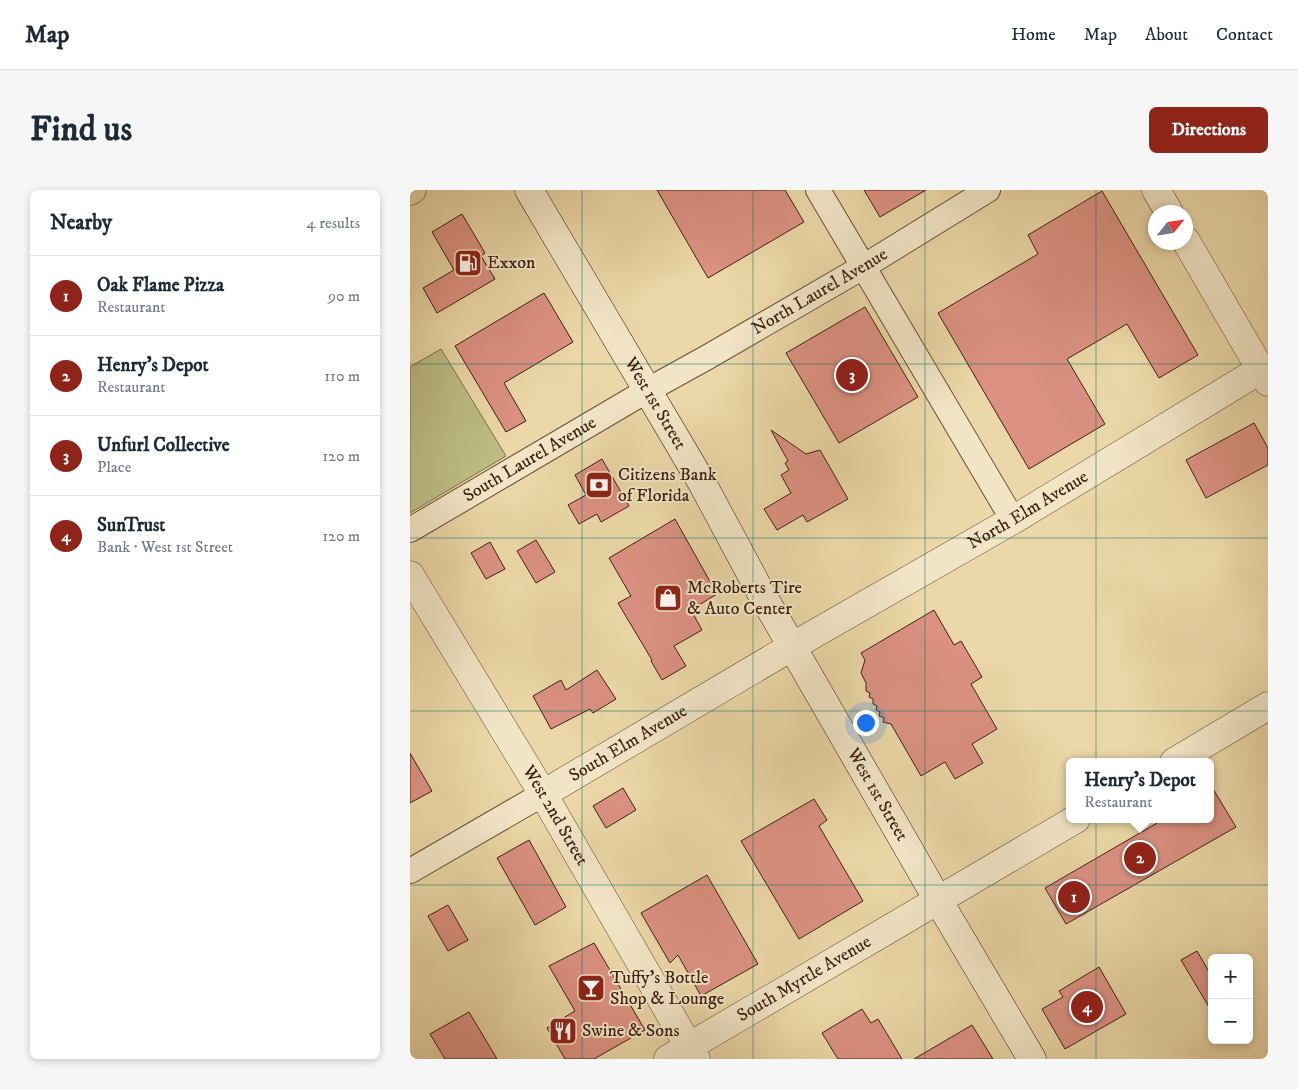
<!DOCTYPE html>
<html lang="en">
<head>
<meta charset="utf-8">
<style>
	body { margin:0; font-family:"IM FELL DW Pica",serif; background:#f6f6f7; color:#1f2937 }
	.controls { position:absolute; right:15px; bottom:15px; display:grid; overflow:hidden; border-radius:8px; box-shadow:0 2px 8px #0003 }
	.controls button { width:45px; height:45px; display:grid; place-items:center; padding:0; border:0; border-bottom:1px solid #e0e1e3; background:#fff; color:#1f2937; font:25px sans-serif }
	.compass { position:absolute; left:738px; top:15px; width:45px; height:45px; border-radius:50%; background:#fff; box-shadow:0 2px 8px #0003; rotate:60deg }
	.you { position:absolute; left:455px; top:532px; width:18px; height:18px; margin:-12px; border:4px solid #fff; border-radius:50%; background:#1a73e8; box-shadow:0 0 0 8px #1a73e833 }
	.badge { display:grid; place-items:center; width:32px; height:32px; border-radius:50%; background:#8f2418; color:#fff; font-size:16px; font-weight:700 }
	.pin { position:absolute; translate:-50% -50%; border:2px solid #fff; box-shadow:0 1px 5px #0006 }
	.popup { position:absolute; left:656px; top:568px; width:148px; height:65px; box-sizing:border-box; display:grid; place-content:center; border-radius:8px; background:#fff; filter:drop-shadow(0 1px 4px #0005); font-size:16px; white-space:nowrap; color:#747a83 }
	.popup b { font-size:19px; color:#1f2937 }
	.popup::after { content:''; position:absolute; left:50%; top:100%; margin-left:-10px; border:10px solid transparent; border-top-color:#fff }
	.list { margin:0; padding:0; list-style:none }
	h2 { display:flex; justify-content:space-between; align-items:center; height:65px; margin:0; padding:0 20px; font-size:21px }
	h2 small { font-size:16px; font-weight:400; color:#747a83 }
	.list li { display:grid; grid-template-columns:32px 1fr auto; gap:15px; align-items:center; box-sizing:border-box; height:80px; padding:0 20px; border-top:1px solid #e0e1e3 }
	.list b { display:block; font-size:19px; white-space:nowrap }
	.list p { margin:0; font-size:16px; white-space:nowrap; color:#747a83 }
	.list em { font-size:16px; font-style:normal; color:#747a83 }
	.map { position:relative; flex:none; width:858px; height:869px; overflow:hidden; border-radius:8px }
	header { display:flex; align-items:center; gap:30px; box-sizing:border-box; height:70px; padding:0 25px; background:#fff; border-bottom:1px solid #e0e1e3 }
	header strong { font-size:24px }
	nav { display:flex; gap:28px; margin-inline-start:auto; font-size:18px }
	.intro { display:flex; align-items:center; justify-content:space-between; box-sizing:border-box; height:120px; padding:0 30px }
	h1 { margin:0; font-size:35px }
	.button { padding:12px 22px; border-radius:8px; background:#8f2418; color:#fff; font-size:18px; font-weight:700 }
	main { display:flex; gap:30px; padding:0 30px }
	aside { flex:1; background:#fff; border-radius:8px; box-shadow:0 2px 8px #0003 }
	.map>svg:first-child { display:block }
</style>
</head>
<body>
<header>
<strong>Map</strong>
<nav><a>Home</a><a>Map</a><a>About</a><a>Contact</a></nav>
</header>
<div class="intro"><h1>Find us</h1><a class="button">Directions</a></div>
<main>
<aside>
<h2>Nearby<small>4 results</small></h2>
<ul class="list">
<li><span class="badge">1</span><div><b>Oak Flame Pizza</b><p>Restaurant</p></div><em>90 m</em></li>
<li><span class="badge">2</span><div><b>Henry's Depot</b><p>Restaurant</p></div><em>110 m</em></li>
<li><span class="badge">3</span><div><b>Unfurl Collective</b><p>Place</p></div><em>120 m</em></li>
<li><span class="badge">4</span><div><b>SunTrust</b><p>Bank · West 1st Street</p></div><em>120 m</em></li>
</ul>
</aside>
<div class="map">
<svg width="858" height="869" viewBox="0 0 858 869">
	<rect width="100%" height="100%" fill="#ebd7a7"/>
	<filter id="stains"><feTurbulence type="fractalNoise" baseFrequency=".004" numOctaves="4"/><feColorMatrix values="0 0 0 0 .2 0 0 0 0 .09 0 0 0 0 .02 0 0 0 .5 -.17"/></filter>
	<radialGradient id="worn" r=".72"><stop offset=".6" stop-color="#630" stop-opacity="0"/><stop offset="1" stop-color="#630" stop-opacity=".3"/></radialGradient>
	<polygon fill="#bdbd83" stroke="#7d6f4c" points="31,159 96,266 0,323 0,177"/>
	<g fill="#dc9182" stroke="#3d2114">
		<polygon points="247,0 375,0 394,32 298,88"/>
		<polygon points="454,0 516,0 470,27"/>
		<polygon points="692,1 788,165 749,188 717,134 657,169 695,234 619,279 528,123 628,64 618,45"/>
		<polygon points="52,24 75,63 71,66 85,89 27,123 13,98 44,80 22,42"/>
		<polygon points="134,103 163,152 94,193 116,231 96,242 45,156"/>
		<polygon points="455,117 508,207 429,253 376,163"/>
		<polygon points="844,233 858,258 858,275 796,308 776,270"/>
		<polygon points="361,240 396,264 410,260 438,309 397,332 393,325 367,340 354,319 381,303 371,285 379,280 375,273 378,271"/>
		<polygon points="192,269 219,316 191,332 187,324 169,334 158,315 176,305 165,285"/>
		<polygon points="265,329 307,404 281,420 292,440 264,456 276,476 252,490 241,471 242,470 208,413 221,406 199,368"/>
		<polygon points="126,350 145,382 126,393 107,361"/>
		<polygon points="80,352 95,379 76,389 61,363"/>
		<polygon points="524,420 544,455 551,451 572,487 561,494 587,539 562,554 573,573 545,589 535,572 511,586 481,534 473,532 474,528 469,526 470,522 466,520 467,516 463,514 463,509 459,507 460,503 456,501 456,493 451,483 455,470 451,463"/>
		<polygon points="187,480 206,509 183,523 180,519 141,539 123,506 151,490 156,500"/>
		<polygon points="0,563 22,601 0,613"/>
		<polygon points="800,594 826,637 656,734 635,698 754,629 800,629"/>
		<polygon points="213,598 226,620 196,638 183,616"/>
		<polygon points="404,609 417,630 409,636 453,711 389,749 331,651"/>
		<polygon points="119,650 156,717 125,735 87,668"/>
		<polygon points="297,685 348,774 291,806 268,765 260,773 231,723"/>
		<polygon points="38,715 58,750 38,761 18,726"/>
		<polygon points="184,753 235,840 184,869 155,869 137,838 165,821 139,776"/>
		<polygon points="787,761 802,787 802,822 771,770"/>
		<polygon points="689,777 716,824 655,859 632,819 653,807 649,801"/>
		<polygon points="452,819 461,833 468,829 492,869 428,869 412,843"/>
		<polygon points="59,822 87,869 35,869 20,844"/>
		<polygon points="562,835 583,869 504,869"/>
	</g>
	<g fill="none" stroke-linecap="round" stroke-linejoin="round">
		<defs>
			<g id="minor">
				<polyline points="408,0 603,330"/>
				<path id="s1" d="M0,340L238,200L296,168L453,77L578,0"/>
				<polyline points="0,681 133,604"/>
			</g>
			<g id="tertiary">
				<polyline points="746,0 759,22"/>
				<polyline points="776,51 858,192"/>
				<path id="s2" d="M0,385L133,604L286,869"/>
				<polyline points="764,572 858,516"/>
				<path id="s3" d="M133,604L383,456L603,330L850,180"/>
				<path id="s4" d="M258,869L666,629"/>
			</g>
			<g id="secondary">
				<path id="s5" d="M119,0L291,291L350,401L528,710L622,869"/>
			</g>
			<polyline id="primary" points="0,1 2,0"/>
		</defs>
		<use href="#minor" stroke="#684e39" stroke-width="26"/>
		<use href="#tertiary" stroke="#684e39" stroke-width="29"/>
		<use href="#secondary" stroke="#3d2114" stroke-width="29"/>
		<use href="#primary" stroke="#3d2114" stroke-width="29"/>
		<use href="#minor" stroke="#f2e5c6" stroke-width="24"/>
		<use href="#tertiary" stroke="#f2e5c6" stroke-width="28"/>
		<use href="#secondary" stroke="#f2e5c6" stroke-width="28"/>
		<use href="#primary" stroke="#ebd7a7" stroke-width="28"/>
	</g>
	<path fill="none" stroke="#0f766e" stroke-width="1" stroke-opacity="0.55" d="M172,0V869M343,0V869M515,0V869M686,0V869M0,174H858M0,348H858M0,521H858M0,695H858"/>
	<defs>
		<symbol id="fuel-square" viewBox="-11 -11 22 22"><rect x="-9" y="-9" width="18" height="18" rx="4" fill="#8f2418" stroke="#f2e5c6"/><path d="M-5.5-6h7V0h2V4h1.3V-2.5L3-4.5l.8-.8L6-3V5H2.5V1h-1V6h-7ZM-4.2-4.7v3.2H.2V-4.7Z" fill="#fff"/></symbol>
		<symbol id="bank-square" viewBox="-11 -11 22 22"><rect x="-9" y="-9" width="18" height="18" rx="4" fill="#8f2418" stroke="#f2e5c6"/><path d="M-6-4H6V4H-6ZM0-2.3a2.3 2.3 0 1 0 0 4.6a2.3 2.3 0 1 0 0-4.6Z" fill="#fff"/></symbol>
		<symbol id="shop-square" viewBox="-11 -11 22 22"><rect x="-9" y="-9" width="18" height="18" rx="4" fill="#8f2418" stroke="#f2e5c6"/><path d="M-5-2.5h2.3a2.7 3.5 0 0 1 5.4 0H5L5.5 6h-11ZM-1.5-2.5h3a1.5 2.3 0 0 0-3 0Z" fill="#fff"/></symbol>
		<symbol id="bar-square" viewBox="-11 -11 22 22"><rect x="-9" y="-9" width="18" height="18" rx="4" fill="#8f2418" stroke="#f2e5c6"/><path d="M-6-5H6L.8 .8V4.5H3.5V6h-7V4.5H-.8V.8Z" fill="#fff"/></symbol>
		<symbol id="restaurant-square" viewBox="-11 -11 22 22"><rect x="-9" y="-9" width="18" height="18" rx="4" fill="#8f2418" stroke="#f2e5c6"/><path d="M-5-6h1v4h1v-4h1v4h1v-4h1v5L-1.5 .5V6h-2V.5L-5-1ZM5-6V6H3V1.5H1.5Q1.5-4 5-6Z" fill="#fff"/></symbol>
	</defs>
	<g fill-rule="evenodd">
		<use href="#fuel-square" x="42" y="57" width="32" height="32"/>
		<use href="#bank-square" x="173" y="279" width="32" height="32"/>
		<use href="#shop-square" x="242" y="392" width="32" height="32"/>
		<use href="#bar-square" x="165" y="782" width="32" height="32"/>
		<use href="#restaurant-square" x="137" y="825" width="32" height="32"/>
	</g>
	<g text-anchor="middle" dominant-baseline="central" stroke-width="4" stroke-linejoin="round" paint-order="stroke">
		<g font-size="18" fill="#3d2114" stroke="#f2e5c6" text-anchor="start">
			<text x="77" y="73">Exxon</text>
			<text x="208" y="285">Citizens Bank<tspan x="208" dy="21">of Florida</tspan></text>
			<text x="277" y="398">McRoberts Tire<tspan x="277" dy="21">&amp; Auto Center</tspan></text>
			<text x="200" y="788">Tuffy's Bottle<tspan x="200" dy="21">Shop &amp; Lounge</tspan></text>
			<text x="172" y="841">Swine &amp; Sons</text>
		</g>
		<g font-size="18" fill="#3d2114" stroke="#f2e5c6">
			<text stroke="none"><textPath href="#s1" startOffset="474">North Laurel Avenue</textPath></text>
			<text stroke="none"><textPath href="#s5" startOffset="248">West 1st Street</textPath></text>
			<text stroke="none"><textPath href="#s1" startOffset="139">South Laurel Avenue</textPath></text>
			<text stroke="none"><textPath href="#s3" startOffset="562">North Elm Avenue</textPath></text>
			<text stroke="none"><textPath href="#s3" startOffset="99">South Elm Avenue</textPath></text>
			<text stroke="none"><textPath href="#s5" startOffset="698">West 1st Street</textPath></text>
			<text stroke="none"><textPath href="#s2" startOffset="281">West 2nd Street</textPath></text>
			<text stroke="none"><textPath href="#s4" startOffset="158">South Myrtle Avenue</textPath></text>
		</g>
	</g>
	<rect width="100%" height="100%" filter="url(#stains)"/>
	<rect width="100%" height="100%" fill="url(#worn)"/>
</svg>
<div class="controls">
<button>+</button>
<button>−</button>
</div>
<svg class="compass" viewBox="-18 -18 36 36"><path d="M0-13l5 13h-10z" fill="#e53935"/><path d="M0 13l5-13h-10z" fill="#747a83"/></svg>
<div class="you"></div>
<div class="pin badge" style="left:664px;top:707px">1</div>
<div class="pin badge" style="left:730px;top:668px">2</div>
<div class="popup"><b>Henry's Depot</b>Restaurant</div>
<div class="pin badge" style="left:442px;top:185px">3</div>
<div class="pin badge" style="left:677px;top:817px">4</div>
</div>
</main>
</body>
</html>
